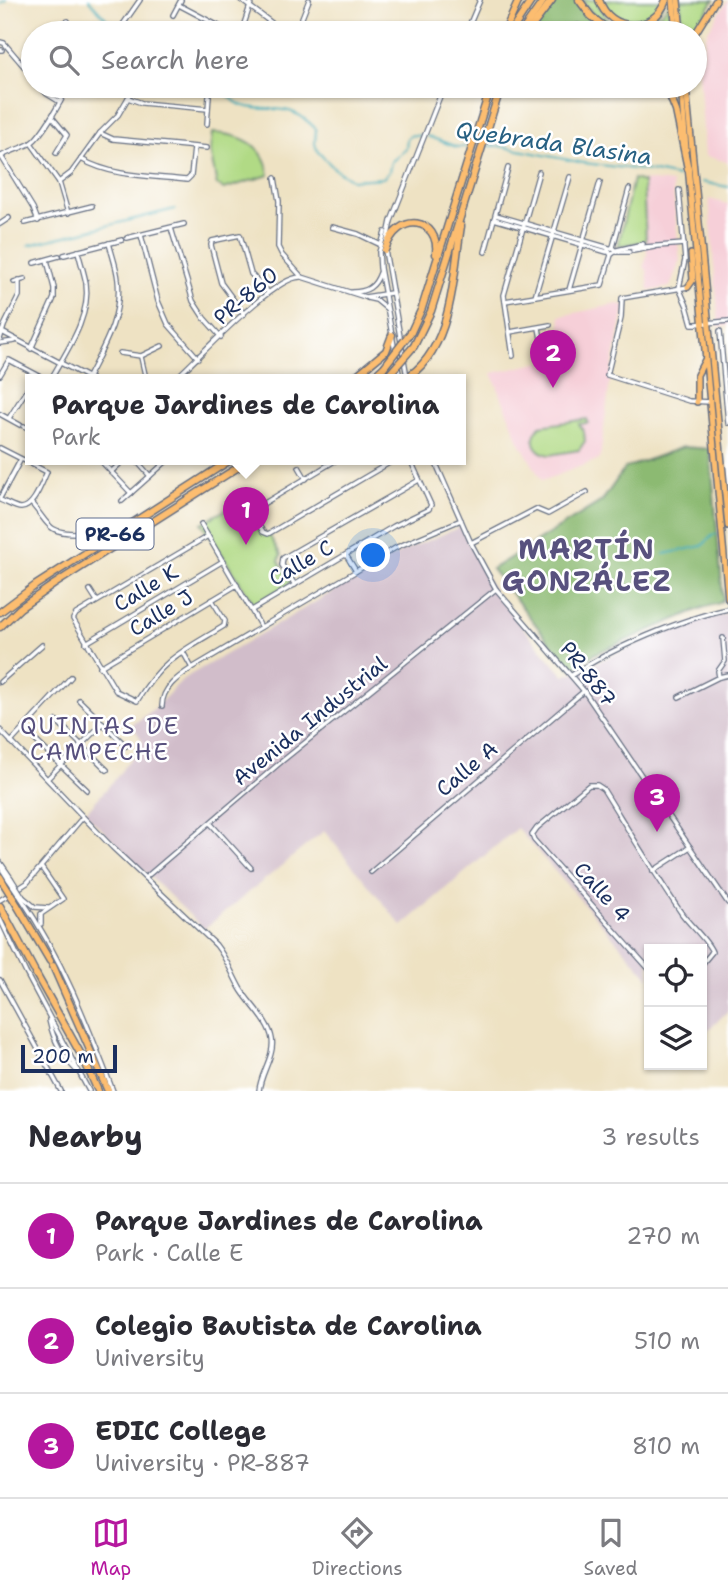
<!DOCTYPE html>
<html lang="en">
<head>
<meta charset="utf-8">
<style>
	body { margin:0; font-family:"Shantell Sans",sans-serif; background:#f7f7f7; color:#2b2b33 }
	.controls { position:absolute; right:21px; bottom:21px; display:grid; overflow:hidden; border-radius:0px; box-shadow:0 2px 5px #0004 }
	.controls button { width:63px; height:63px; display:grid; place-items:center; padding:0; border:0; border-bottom:2px solid #e1e1e2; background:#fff; color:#2b2b33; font:35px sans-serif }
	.scale { position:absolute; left:21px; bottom:18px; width:96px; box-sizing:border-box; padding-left:7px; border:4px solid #1b2f5e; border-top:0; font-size:19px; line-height:24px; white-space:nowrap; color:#1b2f5e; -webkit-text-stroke:5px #fff; paint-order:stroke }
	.you { position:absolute; left:374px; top:556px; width:24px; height:24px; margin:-18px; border:5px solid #fff; border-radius:50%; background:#1a73e8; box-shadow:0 0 0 10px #1a73e833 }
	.badge { display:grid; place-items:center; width:46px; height:46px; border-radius:50%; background:#b5179e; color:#fff; font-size:23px; font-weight:700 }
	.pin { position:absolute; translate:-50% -58px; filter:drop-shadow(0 2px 4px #0008) }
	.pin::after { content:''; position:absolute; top:37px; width:24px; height:21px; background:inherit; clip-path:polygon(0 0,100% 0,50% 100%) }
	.popup { position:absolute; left:25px; top:374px; width:441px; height:91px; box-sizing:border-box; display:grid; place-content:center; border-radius:0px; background:#fff; filter:drop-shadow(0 2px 5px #0005); font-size:23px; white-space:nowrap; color:#7c7c81 }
	.popup b { font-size:26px; color:#2b2b33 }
	.popup::after { content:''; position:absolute; left:50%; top:100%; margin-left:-14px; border:14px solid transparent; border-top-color:#fff }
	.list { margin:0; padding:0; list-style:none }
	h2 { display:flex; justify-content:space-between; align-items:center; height:91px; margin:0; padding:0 28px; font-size:30px }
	h2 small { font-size:23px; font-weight:400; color:#7c7c81 }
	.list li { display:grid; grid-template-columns:46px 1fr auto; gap:21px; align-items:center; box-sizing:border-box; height:105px; padding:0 28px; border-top:2px solid #e1e1e2 }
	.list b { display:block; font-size:26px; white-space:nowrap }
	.list p { margin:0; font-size:23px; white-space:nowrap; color:#7c7c81 }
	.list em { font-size:23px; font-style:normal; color:#7c7c81 }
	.icon { flex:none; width:38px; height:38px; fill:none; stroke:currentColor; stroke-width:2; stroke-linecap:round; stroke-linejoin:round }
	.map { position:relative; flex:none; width:728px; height:1091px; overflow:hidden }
	.search { position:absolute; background:#fff; box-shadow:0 2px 5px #0004; left:21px; right:21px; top:21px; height:77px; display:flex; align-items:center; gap:18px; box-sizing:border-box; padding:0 24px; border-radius:38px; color:#7c7c81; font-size:26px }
	.sheet { height:406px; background:#fff }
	nav { display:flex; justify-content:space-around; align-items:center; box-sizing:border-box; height:98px; border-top:2px solid #e1e1e2; background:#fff; font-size:19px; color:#7c7c81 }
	nav a { display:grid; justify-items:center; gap:4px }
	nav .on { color:#b5179e }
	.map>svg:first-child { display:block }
</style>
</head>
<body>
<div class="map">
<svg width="728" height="1091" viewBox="0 0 728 1091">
	<rect width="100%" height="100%" fill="#fff"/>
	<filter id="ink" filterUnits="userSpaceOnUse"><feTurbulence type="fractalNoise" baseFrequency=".0143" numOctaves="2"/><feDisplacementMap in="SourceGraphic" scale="14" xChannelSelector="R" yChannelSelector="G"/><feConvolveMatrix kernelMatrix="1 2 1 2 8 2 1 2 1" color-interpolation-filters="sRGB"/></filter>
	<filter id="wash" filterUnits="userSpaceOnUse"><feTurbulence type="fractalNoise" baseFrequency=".00686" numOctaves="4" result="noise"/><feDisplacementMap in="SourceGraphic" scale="28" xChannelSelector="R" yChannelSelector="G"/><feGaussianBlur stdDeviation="1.57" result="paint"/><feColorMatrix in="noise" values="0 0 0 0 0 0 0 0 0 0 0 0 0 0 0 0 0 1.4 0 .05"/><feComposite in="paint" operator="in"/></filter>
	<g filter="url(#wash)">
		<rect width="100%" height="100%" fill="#eee2c3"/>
		<g fill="#f6cfd8">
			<polygon points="728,0 728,162 705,156 699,71 707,32"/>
			<polygon points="643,180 672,183 680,261 670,287 649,291 647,270 644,267 647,254"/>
			<polygon points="709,199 728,204 728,326 719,327"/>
			<polygon points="618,304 625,306 611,373 600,459 542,481 519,441 492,373 565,357 560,316"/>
		</g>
		<polygon fill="#d1bdca" points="460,527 497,597 564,676 702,618 728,614 728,1011 707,1031 702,1027 702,949 649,949 649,978 517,828 402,926 324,831 204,929 85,813 116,778 143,742 132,725 154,709 183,679 401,552"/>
		<g fill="#b1da85" stroke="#668472" stroke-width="2">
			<path d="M582,0H597C610,40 651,34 670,2V21L675,33H616L592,13Z"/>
			<path d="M602,0H665C651,33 617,29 602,0Z"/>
			<polygon points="680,0 714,0 692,33 683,33"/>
			<path d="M212,133C240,134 265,143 269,175L224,189L217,185L210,151Z"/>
			<polygon points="633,179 643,182 646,241 618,246"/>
			<path d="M587,419L588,423L579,424L584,432L585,441L579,450L549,455C533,451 529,439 540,426Z"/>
			<polygon points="236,504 243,517 250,513 263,533 269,535 281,555 279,561 291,583 254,604 202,523"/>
		</g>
		<g fill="#8cba72" stroke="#547468" stroke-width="2">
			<path d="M557,0H575L585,14L604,29C575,22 569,26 541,33L535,27Z"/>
			<polygon points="683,447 710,449 723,599 720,603 702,608 594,654 575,668 570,668 492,569 602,501 625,468"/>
		</g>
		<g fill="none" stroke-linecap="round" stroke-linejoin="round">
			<g stroke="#3aaab8" stroke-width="2">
				<polyline points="89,0 112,25"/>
				<polyline points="0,4 6,0"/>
				<path d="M218,86C228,92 232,103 244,106C276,114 288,100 316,129L315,144L318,152L335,169L352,180L383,178L389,172L391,162L406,149L407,138L412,135L421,136"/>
				<polyline points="427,136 457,147 469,147"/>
				<polyline points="485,146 499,146 584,163 650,171 678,177"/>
				<polyline points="702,182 728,187"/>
				<polyline points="29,245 175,209"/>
				<polyline points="664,554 702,546 714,534 720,534"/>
			</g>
		</g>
	</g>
	<g filter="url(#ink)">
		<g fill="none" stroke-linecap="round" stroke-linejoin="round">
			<defs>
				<g id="minor">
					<polyline points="241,0 273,24 290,33"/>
					<polyline points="179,5 232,33"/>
					<polyline points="173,15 181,0"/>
					<polyline points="61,33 57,25 68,21"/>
					<polyline points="105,33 107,31"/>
					<polyline points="117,33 140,0"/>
					<polyline points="241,33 252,0"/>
					<polyline points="296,33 309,0"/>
					<polyline points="466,33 480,0"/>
					<polyline points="0,42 4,43 33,77"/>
					<polyline points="0,50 2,50"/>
					<polyline points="40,86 47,94 60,102"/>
					<polyline points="183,88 183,86"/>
					<polyline points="128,98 142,103 208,109"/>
					<polyline points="52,117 67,135 56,153"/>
					<polyline points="207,124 209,96"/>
					<polyline points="100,133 113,139 207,148"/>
					<polyline points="31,143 59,182 68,213"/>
					<polyline points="1,156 33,208 38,221"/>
					<path d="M0,157C9,151 23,148 31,143C44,134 61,100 69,86"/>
					<path d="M81,159C112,177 152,176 187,180L191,176L194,148"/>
					<polyline points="275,178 279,201 278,247 282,255 300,275"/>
					<polyline points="59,182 71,173 100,133 118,115 135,86"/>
					<polyline points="679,190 685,260 679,288 687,306 692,324 696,324 728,321"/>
					<polyline points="496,215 609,248"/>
					<polyline points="494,219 607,252"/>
					<polyline points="25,223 92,206"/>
					<polyline points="0,224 9,218"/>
					<polyline points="332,227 358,234 381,245"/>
					<polyline points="171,228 193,301 204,318 221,337"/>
					<polyline points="385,232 379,252 380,268 400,379"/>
					<polyline points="141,235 158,301 168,324 198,358"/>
					<polyline points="127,238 184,224"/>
					<polyline points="613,247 629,189"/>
					<polyline points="632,248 684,244"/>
					<polyline points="617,250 643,244"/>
					<polyline points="633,251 654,247"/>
					<polyline points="485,252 508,168"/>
					<polyline points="616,252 629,252"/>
					<polyline points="64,255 122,240"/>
					<polyline points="34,263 59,256"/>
					<polyline points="14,282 25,279"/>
					<polyline points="688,287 622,298 621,318 607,375 689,401 710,402"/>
					<polyline points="569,290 600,182"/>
					<path d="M352,292C367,292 375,287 380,273"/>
					<polyline points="535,296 570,177"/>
					<polyline points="367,298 376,300 387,309"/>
					<polyline points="505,301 602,285 611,255 608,250 613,247 616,251 611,255"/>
					<polyline points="244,314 221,283 211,245 212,241 240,235 251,274 268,292"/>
					<polyline points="539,328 544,355"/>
					<polyline points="0,331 91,379"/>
					<polyline points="720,331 728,423"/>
					<polyline points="510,332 550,325"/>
					<polyline points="0,339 4,326 19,296 19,280"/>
					<polyline points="0,343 15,341"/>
					<polyline points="31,349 54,298 54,288 47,260"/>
					<polyline points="120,353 141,356 162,346"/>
					<polyline points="513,356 504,295 539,172"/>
					<polyline points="141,357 146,379"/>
					<polyline points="0,375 9,360 45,379"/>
					<path d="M88,377C104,346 122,317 118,280C117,268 112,255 109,243"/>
					<polyline points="407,377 385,250 391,221 444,86"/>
					<path d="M51,379C67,350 91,317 86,283C84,272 80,261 78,251"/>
					<path d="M175,379C199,358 275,274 302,277L365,297L391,293"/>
					<polyline points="0,414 20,425"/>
					<polyline points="9,418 31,383"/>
					<polyline points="24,426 31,430"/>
					<path d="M0,448L47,472C42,482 34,508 21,508C15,508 6,502 0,500"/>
					<polyline points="99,459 131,493"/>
					<polyline points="135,459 150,476"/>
					<polyline points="338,459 253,510 253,515 263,532 268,534 396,459"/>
					<polyline points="434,459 471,543 496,589 584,691 728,903"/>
					<polyline points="299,467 306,479"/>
					<polyline points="111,472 125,459"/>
					<polyline points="0,498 21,459"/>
					<polyline points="122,501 169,459"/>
					<path d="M31,503C49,523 46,533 76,533"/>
					<polyline points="201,524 261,627"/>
					<path d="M208,536L76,614L73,619L116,691L137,701C163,658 183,651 224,626L225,621L212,600"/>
					<polyline points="471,543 536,509 548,514 587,492"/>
					<polyline points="346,555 356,571"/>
					<polyline points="295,585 282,565 283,558 419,480"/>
					<polyline points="90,590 97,601"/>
					<polyline points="252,610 394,526 429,509 431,505 410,459"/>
					<polyline points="86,643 223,561"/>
					<polyline points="183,652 192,668"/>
					<polyline points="100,667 237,585"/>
					<path d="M572,675C612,648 681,619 728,609"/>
					<polyline points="719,677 718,671 725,661 723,638"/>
					<polyline points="0,682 42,645"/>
					<polyline points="679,697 719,677 728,675"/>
					<polyline points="79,700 126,746"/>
					<path d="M162,706C162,688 178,677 192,668L397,547L461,520"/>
					<polyline points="57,721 107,770"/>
					<path d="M0,730L112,847L216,945C227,959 232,974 240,988C249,1004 269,1020 272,1039C275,1056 260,1074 259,1091"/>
					<polyline points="36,741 87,790"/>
					<polyline points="11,742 71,677"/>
					<polyline points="48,778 103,723"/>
					<polyline points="211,824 251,868"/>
					<polyline points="0,862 11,878"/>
					<polyline points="0,866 9,880"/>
					<polyline points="41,867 63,899 41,914 41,924"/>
					<polyline points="653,871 690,847"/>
					<polyline points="371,872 584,691"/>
					<polyline points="145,878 281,762 496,589"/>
					<polyline points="16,890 27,883 83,817"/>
					<polyline points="23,897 35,907 48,908"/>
					<path d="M21,898C62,958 87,1023 113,1091"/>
					<polyline points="0,900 10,894"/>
					<polyline points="0,919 26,973 89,1091"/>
					<path d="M649,969L534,840L532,835L537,828L589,785H597L603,789C629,831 654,873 682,914C690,925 708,941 712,952L702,964"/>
					<polyline points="0,980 61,1091"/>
					<path d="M49,1020C53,1039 62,1056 76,1070"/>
				</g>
				<g id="major">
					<polyline points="673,0 676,33"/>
					<polyline points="678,0 681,33"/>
					<polyline points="695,34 716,0"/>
					<polyline points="681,86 686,149"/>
					<polyline points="686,86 728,526"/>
					<polyline points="688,166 728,599"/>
					<polyline points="688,287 693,280 691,254"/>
					<polyline points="697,402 697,375 705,360"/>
				</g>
				<g id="highway">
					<polyline points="579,0 591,16 612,33"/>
					<path d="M599,0C610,33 654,34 666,0"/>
					<polyline points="504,33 519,0"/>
					<polyline points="510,33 532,0"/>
					<polyline points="521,33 544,0"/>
					<polyline points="527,33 552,0"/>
					<polyline points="549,33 578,27 605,33"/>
					<polyline points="666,86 676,111 688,169"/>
					<path d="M385,250C398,210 440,218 436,254"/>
					<polyline points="411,332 422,308 491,86"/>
					<polyline points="414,346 431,311 501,86"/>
					<polyline points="352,379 386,351 392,335"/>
					<polyline points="371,379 384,367"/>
					<path d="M404,379C453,352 453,275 461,226"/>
					<polyline points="0,612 36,585 232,459"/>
					<polyline points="0,627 20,608 53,585 251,459"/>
					<polyline points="0,877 4,884"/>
					<polyline points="17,905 50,961"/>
					<polyline points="0,906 34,970"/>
					<polyline points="53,966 108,1091"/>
					<polyline points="36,974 84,1060 98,1091"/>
				</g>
			</defs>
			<use href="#minor" stroke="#656e81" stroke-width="6"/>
			<use href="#major" stroke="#656e81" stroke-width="8"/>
			<use href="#highway" stroke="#656e81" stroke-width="9"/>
			<use href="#minor" stroke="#fff" stroke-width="3.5"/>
			<use href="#major" stroke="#fcbd6f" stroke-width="5"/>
			<use href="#highway" stroke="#fcbd6f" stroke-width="6"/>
			<defs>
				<g id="minor-bridge">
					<polyline points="11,878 23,897"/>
					<polyline points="9,880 21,898"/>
				</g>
				<g id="highway-bridge">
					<polyline points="384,367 411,332"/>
					<polyline points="386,378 414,346"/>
					<polyline points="4,884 17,905"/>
				</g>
			</defs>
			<use href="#minor-bridge" stroke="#656e81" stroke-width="6" stroke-linecap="butt"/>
			<use href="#highway-bridge" stroke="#656e81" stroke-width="9" stroke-linecap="butt"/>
			<use href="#minor-bridge" stroke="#fff" stroke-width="3.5"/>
			<use href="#highway-bridge" stroke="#fcbd6f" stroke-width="6"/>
		</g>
	</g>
	<g text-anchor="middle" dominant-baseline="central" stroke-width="5" stroke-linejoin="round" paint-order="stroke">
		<rect fill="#fff" stroke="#5f6d8e" stroke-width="2" x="76.5" y="518.5" width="77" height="31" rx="5"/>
		<g font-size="19" font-weight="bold" fill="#1b2f5e">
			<text x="115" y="534">PR-66</text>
		</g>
		<g font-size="21" fill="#1b2f5e" stroke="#fff">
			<text transform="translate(246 296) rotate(-40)">PR-860</text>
			<text transform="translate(301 563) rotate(-30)">Calle C</text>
			<text transform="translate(146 588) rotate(-31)">Calle K</text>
			<text transform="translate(161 613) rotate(-31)">Calle J</text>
			<text transform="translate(588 674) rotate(52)">PR-887</text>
			<text transform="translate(310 721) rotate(-39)">Avenida Industrial</text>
			<text transform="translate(467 769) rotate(-40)">Calle A</text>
			<text transform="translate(602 892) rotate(48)">Calle 4</text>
		</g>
		<g font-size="23" font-style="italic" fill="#276082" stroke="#fff">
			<text transform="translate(554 143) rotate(8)">Quebrada Blasina</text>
		</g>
		<g font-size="23" letter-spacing="2" fill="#58517e" stroke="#fff">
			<text x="100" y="726">QUINTAS DE<tspan x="100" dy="26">CAMPECHE</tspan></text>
		</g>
		<g font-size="28" font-weight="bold" letter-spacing="2" fill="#58517e" stroke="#fff">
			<text x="587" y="549">MARTÍN<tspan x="587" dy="32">GONZÁLEZ</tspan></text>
		</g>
	</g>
</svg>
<div class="controls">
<button><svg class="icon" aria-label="locate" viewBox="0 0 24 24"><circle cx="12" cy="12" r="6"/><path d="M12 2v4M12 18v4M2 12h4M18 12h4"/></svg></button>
<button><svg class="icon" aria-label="layers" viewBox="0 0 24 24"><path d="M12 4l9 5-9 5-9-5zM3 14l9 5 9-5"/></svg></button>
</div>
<div class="scale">200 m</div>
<div class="you"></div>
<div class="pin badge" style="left:246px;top:545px">1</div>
<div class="popup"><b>Parque Jardines de Carolina</b>Park</div>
<div class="pin badge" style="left:553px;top:388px">2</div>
<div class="pin badge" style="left:657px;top:832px">3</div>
<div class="search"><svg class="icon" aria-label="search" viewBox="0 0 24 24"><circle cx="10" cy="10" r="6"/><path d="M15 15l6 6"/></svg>Search here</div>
</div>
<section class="sheet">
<h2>Nearby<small>3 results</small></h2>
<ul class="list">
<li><span class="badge">1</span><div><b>Parque Jardines de Carolina</b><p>Park · Calle E</p></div><em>270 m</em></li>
<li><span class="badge">2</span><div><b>Colegio Bautista de Carolina</b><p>University</p></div><em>510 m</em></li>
<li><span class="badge">3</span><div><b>EDIC College</b><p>University · PR-887</p></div><em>810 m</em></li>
</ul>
</section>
<nav>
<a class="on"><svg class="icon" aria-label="map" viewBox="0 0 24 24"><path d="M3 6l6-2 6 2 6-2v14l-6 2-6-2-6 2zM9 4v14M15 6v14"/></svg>Map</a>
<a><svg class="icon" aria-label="directions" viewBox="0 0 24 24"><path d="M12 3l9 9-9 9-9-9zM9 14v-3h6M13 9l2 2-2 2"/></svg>Directions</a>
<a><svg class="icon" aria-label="saved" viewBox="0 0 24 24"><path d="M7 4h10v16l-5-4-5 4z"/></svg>Saved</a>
</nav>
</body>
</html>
